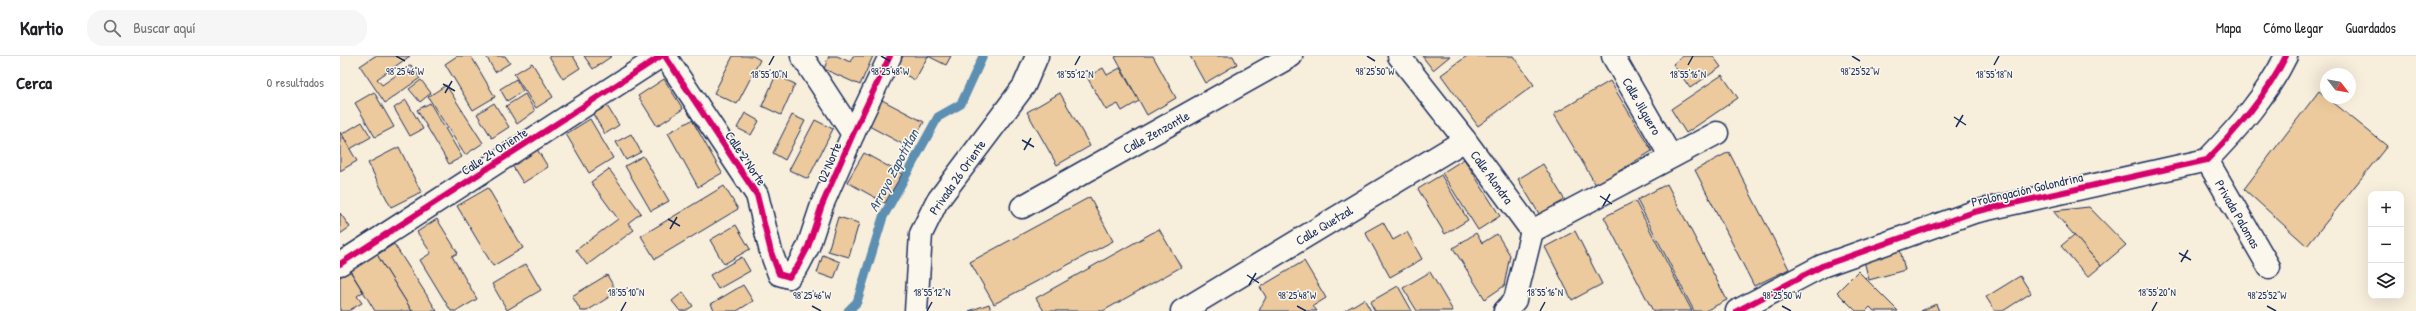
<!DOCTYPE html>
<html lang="es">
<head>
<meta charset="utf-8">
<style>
	body { margin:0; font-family:"Patrick Hand",sans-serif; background:#f6f6f6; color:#202124 }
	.controls { position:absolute; right:12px; bottom:12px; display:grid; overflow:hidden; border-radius:8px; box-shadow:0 4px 16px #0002 }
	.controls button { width:36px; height:36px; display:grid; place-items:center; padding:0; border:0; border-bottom:1px solid #e0e0e0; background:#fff; color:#202124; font:20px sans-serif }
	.compass { position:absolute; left:1980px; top:12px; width:36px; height:36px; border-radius:50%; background:#fff; box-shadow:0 4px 16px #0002; rotate:121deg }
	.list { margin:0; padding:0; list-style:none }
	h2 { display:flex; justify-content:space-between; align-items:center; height:52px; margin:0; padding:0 16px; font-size:17px }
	h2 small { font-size:13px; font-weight:400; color:#757577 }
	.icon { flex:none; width:22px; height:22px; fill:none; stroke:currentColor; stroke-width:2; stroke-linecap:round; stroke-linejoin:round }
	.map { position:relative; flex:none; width:2076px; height:255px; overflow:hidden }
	header { display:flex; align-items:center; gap:24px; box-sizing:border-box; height:56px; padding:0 20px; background:#fff; border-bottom:1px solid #e0e0e0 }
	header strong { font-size:19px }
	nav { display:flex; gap:22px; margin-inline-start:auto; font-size:14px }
	.search { width:280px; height:36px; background:#f6f6f6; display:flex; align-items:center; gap:10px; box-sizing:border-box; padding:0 14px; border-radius:16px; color:#757577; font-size:15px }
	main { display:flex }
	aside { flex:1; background:#fff }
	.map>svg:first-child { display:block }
</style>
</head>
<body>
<header>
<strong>Kartio</strong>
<div class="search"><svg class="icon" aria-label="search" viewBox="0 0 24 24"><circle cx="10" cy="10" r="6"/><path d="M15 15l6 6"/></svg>Buscar aquí</div>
<nav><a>Mapa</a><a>Cómo llegar</a><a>Guardados</a></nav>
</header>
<main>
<aside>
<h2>Cerca<small>0 resultados</small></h2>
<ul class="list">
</ul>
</aside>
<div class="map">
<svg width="2076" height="255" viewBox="0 0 2076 255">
	<rect width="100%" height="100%" fill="#f8eedc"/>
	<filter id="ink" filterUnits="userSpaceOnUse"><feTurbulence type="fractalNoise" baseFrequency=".025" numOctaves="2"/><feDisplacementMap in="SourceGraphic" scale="8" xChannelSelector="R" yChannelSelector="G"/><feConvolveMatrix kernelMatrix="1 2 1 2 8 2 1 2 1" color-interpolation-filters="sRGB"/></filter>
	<g filter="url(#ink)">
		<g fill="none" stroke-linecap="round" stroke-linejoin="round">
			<polyline stroke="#5d8fb2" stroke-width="9" points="508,255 517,246 543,161 598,61 621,48 643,0"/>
		</g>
		<g fill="#ecca9d" stroke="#1b2f5e">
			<polygon points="35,0 70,0 37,23 42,29 71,9 80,22 45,47 20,10"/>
			<polygon points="117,0 131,0 155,41 133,54 105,8"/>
			<polygon points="146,0 165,0 170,7 155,16"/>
			<polygon points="209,0 233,0 240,12 223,23"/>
			<polygon points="244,0 272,0 253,13"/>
			<polygon points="393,0 413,0 420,4 397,48 374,37"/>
			<polygon points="489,0 497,0 510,6 513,0 533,0 520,29 484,13"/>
			<polygon points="563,0 588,0 575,24 556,14"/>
			<polygon points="588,0 611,0 606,9"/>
			<polygon points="778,0 813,0 836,42 807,59 775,1"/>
			<polygon points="850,0 893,0 897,8 865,27"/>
			<polygon points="1082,0 1110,0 1093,14"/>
			<polygon points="1127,0 1173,0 1194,29 1138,70 1101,19"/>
			<polygon points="1343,0 1373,0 1381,11 1350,32 1333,8"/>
			<polygon points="192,7 213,41 196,52 174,18"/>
			<polygon points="763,12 767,19 780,12 799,45 782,55 778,48 766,54 747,21"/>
			<polygon points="436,19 455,28 441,59 422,50"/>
			<polygon points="1382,19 1398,42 1346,77 1331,53"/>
			<polygon points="176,23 183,35 167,45 160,33"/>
			<polygon points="324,23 343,53 317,70 298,40"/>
			<polygon points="81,24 91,37 80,46 69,33"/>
			<polygon points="1270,25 1312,95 1256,129 1214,58"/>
			<polygon points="106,29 143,87 125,99 88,41"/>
			<polygon points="1979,35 2047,90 1967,190 1904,133"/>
			<polygon points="34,36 54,71 35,81 15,47"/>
			<polygon points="720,37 750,90 717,109 687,56"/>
			<polygon points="185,38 195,55 177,68 166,50"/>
			<polygon points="66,44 83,73 70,80 54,52"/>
			<polygon points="542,44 584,66 570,92 529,70"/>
			<polygon points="90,47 122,101 109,108 77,54"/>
			<polygon points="154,47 169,71 152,82 137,58"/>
			<polygon points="267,50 279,69 265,78 253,58"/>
			<polygon points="405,57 419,65 411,79 397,72"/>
			<polygon points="452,59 465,65 445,104 433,97"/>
			<polygon points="250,63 273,102 249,117 226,78"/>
			<polygon points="352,64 382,117 358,131 328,77"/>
			<polygon points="475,64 493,73 468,123 449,114"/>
			<polygon points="22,66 31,81 10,93 2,78"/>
			<polygon points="0,76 17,105 0,115"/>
			<polygon points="291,78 301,96 286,104 276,86"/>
			<polygon points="195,90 208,111 183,127 170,106"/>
			<polygon points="59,91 81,136 51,151 28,107"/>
			<polygon points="1389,96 1449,213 1414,230 1355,114"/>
			<polygon points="524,97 562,118 545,147 507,126"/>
			<polygon points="303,100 329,145 311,155 285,110"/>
			<polygon points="1124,103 1160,160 1138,174 1102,117"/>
			<polygon points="1203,108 1226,146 1201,161 1178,123"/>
			<polygon points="269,113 301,157 288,167 294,174 247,209 236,194 278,163 251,126"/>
			<polygon points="1101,119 1128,164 1105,178 1078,133"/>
			<polygon points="1327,128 1387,244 1365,255 1354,255 1297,144"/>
			<polygon points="384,130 398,153 315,203 301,180"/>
			<polygon points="148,132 183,192 153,210 117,150"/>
			<polygon points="750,141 773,185 654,248 630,206"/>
			<polygon points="1295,145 1352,255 1313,255 1264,161"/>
			<polygon points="1749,151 1786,189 1761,210 1713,155"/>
			<polygon points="0,157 10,171 0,178"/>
			<polygon points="498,161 519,167 509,201 488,195"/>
			<polygon points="97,163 118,197 112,200 137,243 117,255 111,255 80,204 91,197 77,176"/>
			<polygon points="1043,166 1053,184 1067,176 1082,203 1050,221 1025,176"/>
			<polygon points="396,169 410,193 384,208 370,184"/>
			<polygon points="819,173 841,211 763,255 704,255 696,242"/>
			<polygon points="1235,175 1262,228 1232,244 1205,191"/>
			<polygon points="1136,177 1142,187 1157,178 1170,199 1164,230 1145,243 1113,192"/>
			<polygon points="1734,179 1761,210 1748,221 1721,190"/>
			<polygon points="54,188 97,255 72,255 37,199"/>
			<polygon points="1560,194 1565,214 1529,224 1524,205"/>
			<polygon points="35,195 42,207 72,255 35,255 8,211"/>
			<polygon points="483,199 500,206 494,223 477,217"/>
			<polygon points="402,201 410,215 378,233 370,219"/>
			<polygon points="964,205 986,242 973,250 977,255 919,255 926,241 920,231"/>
			<polygon points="186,208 201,234 167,254 152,228"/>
			<polygon points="10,215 23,236 17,240 22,247 8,255 0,255 0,221"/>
			<polygon points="1518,215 1558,255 1534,255 1530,251 1526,255 1516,255 1497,236"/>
			<polygon points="1090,216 1113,255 1077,255 1063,232"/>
			<polygon points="267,219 277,236 247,255 241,255 232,240"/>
			<polygon points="1680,220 1691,237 1663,255 1655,255 1646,241"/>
			<polygon points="403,229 413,245 397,255 375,255 371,248"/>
			<polygon points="1058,230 1072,255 1035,255 1030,246"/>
			<polygon points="343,236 353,250 345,255 340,255 332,245"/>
			<polygon points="1024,243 1031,255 1004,255"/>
			<polygon points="649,248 651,255 629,255"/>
			<polygon points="1596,248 1599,255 1581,255"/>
		</g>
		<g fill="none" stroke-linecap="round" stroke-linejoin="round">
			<defs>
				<g id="minor">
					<polyline points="325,0 417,139 431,196 439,218 449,221 458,210 468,191 482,149 513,78 550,0"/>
					<polyline points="462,0 513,78"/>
					<polyline points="1059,0 1125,84 1192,175"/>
					<polyline points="1273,0 1331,101"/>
					<polyline points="1867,104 1929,211"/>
					<polyline points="682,151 951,0"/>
					<polyline points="1192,175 1377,77"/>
					<polyline points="0,208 321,0"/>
					<polyline points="576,255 581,178 596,147 684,30 697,0"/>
					<polyline points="842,255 1125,84"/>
					<polyline points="1165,255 1175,244 1192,175"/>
					<path d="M1397,255L1482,210L1634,156L1867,104C1898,72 1927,39 1946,0"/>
				</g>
			</defs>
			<use href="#minor" stroke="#1b2f5e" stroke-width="25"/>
			<use href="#minor" stroke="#fbf7ec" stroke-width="22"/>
			<defs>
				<g id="cycleway">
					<polyline points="325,0 417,139 431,196 439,218 449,221 458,210 468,191 482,149 513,78 550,0"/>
					<polyline points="0,208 321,0"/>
					<path d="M1397,255L1482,210L1634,156L1867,104C1898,72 1927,39 1946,0"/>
				</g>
			</defs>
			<use href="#cycleway" stroke="#fbf7ec" stroke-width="8"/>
			<use href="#cycleway" stroke="#d6006c" stroke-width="6"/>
		</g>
	</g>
	<path fill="none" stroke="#1b2f5e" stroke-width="1.5" d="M56,0L65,5M541,0L550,5M1027,0L1035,5M1512,0L1520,5M429,9L434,0M735,9L740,0M1348,9L1353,0M1654,9L1659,0M103,28L115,35M105,37L112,25M1614,61L1626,69M1616,71L1623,59M682,84L694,91M684,94L691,82M1260,140L1272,148M1263,150L1270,138M328,163L340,170M330,173L337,161M1839,197L1851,204M1841,206L1848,194M907,219L919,227M909,229L916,217M472,250L481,255M957,250L966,255M1442,250L1451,255M1927,250L1936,255M281,255L286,246M587,255L592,246M1200,255L1205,246M1812,255L1817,246"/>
	<g text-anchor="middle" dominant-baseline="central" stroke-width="3" stroke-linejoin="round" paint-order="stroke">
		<g font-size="13" fill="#1b2f5e" stroke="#fbf7ec">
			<text transform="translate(1302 50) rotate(60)">Calle Jilguero</text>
			<text transform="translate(816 76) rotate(-29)">Calle Zenzontle</text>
			<text transform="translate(154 95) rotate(-33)">Calle 24 Oriente</text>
			<text transform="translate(406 102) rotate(56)">Calle 2 Norte</text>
			<text transform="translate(489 106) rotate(-67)">02 Norte</text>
			<text transform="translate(617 121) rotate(-55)">Privada 26 Oriente</text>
			<text transform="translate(1152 121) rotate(54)">Calle Alondra</text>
			<text transform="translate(1687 133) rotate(-13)">Prolongación Golondrina</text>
			<text transform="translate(1898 158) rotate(60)">Privada Palomas</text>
			<text transform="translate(984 169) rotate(-31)">Calle Quetzal</text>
		</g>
		<g font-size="14" font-style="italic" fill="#365781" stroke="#fbf7ec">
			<text transform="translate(553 114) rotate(-62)">Arroyo Zapotitlan</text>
		</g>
	</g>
	<g font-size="10" text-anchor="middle" fill="#1b2f5e" stroke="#fbf7ec" stroke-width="3" stroke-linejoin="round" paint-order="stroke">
		<text x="65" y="19">98°25'46"W</text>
		<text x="550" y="19">98°25'48"W</text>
		<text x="1035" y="19">98°25'50"W</text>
		<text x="1520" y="19">98°25'52"W</text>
		<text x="1654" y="22">18°55'18"N</text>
		<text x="429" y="22">18°55'10"N</text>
		<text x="735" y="22">18°55'12"N</text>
		<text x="1348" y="22">18°55'16"N</text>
		<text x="286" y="240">18°55'10"N</text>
		<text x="592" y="240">18°55'12"N</text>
		<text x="1205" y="240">18°55'16"N</text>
		<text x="1817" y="240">18°55'20"N</text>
		<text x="472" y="243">98°25'46"W</text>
		<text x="957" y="243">98°25'48"W</text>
		<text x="1442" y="243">98°25'50"W</text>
		<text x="1927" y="243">98°25'52"W</text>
	</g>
</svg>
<div class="controls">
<button>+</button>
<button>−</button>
<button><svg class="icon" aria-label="layers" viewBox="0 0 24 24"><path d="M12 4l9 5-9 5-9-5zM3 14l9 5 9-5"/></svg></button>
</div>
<svg class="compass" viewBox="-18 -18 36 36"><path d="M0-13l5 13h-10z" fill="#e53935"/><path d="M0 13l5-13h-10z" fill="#757577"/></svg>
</div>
</main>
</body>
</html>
